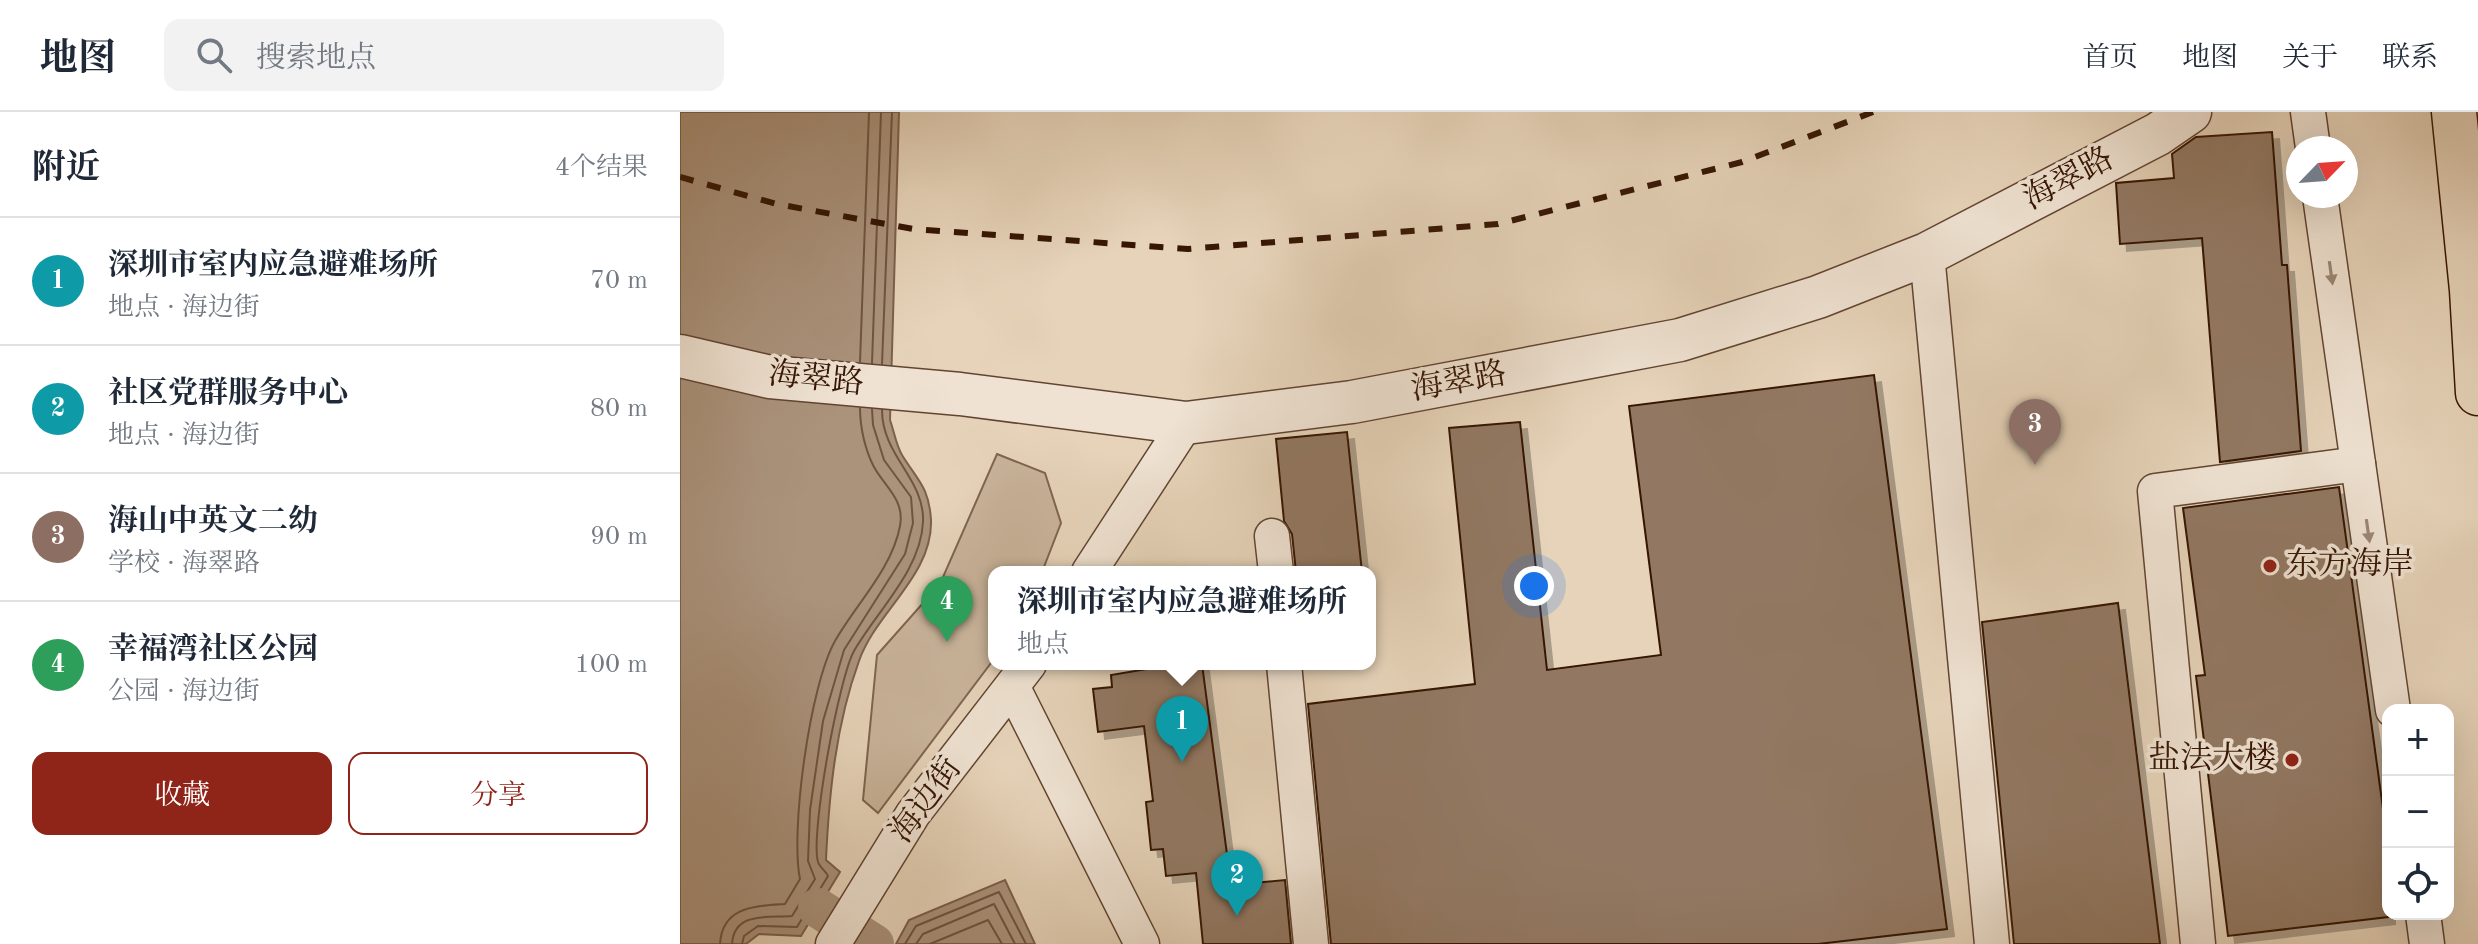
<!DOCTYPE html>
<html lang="zh">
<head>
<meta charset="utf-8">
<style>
	body { margin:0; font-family:"Old Standard TT","Noto Serif SC",serif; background:#f2f2f3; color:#1f2937 }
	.controls { position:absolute; right:24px; bottom:24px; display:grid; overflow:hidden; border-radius:16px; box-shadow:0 8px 32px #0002 }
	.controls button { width:72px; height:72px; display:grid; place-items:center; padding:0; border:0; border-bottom:2px solid #e0e1e3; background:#fff; color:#1f2937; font:40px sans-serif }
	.compass { position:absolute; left:1606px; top:24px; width:72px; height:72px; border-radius:50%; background:#fff; box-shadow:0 8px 32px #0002; rotate:65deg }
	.you { position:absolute; left:854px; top:474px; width:28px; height:28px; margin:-20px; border:6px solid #fff; border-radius:50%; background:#1a73e8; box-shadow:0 0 0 12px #1a73e833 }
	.badge { display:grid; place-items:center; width:52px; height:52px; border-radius:50%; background:#8f2418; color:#fff; font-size:26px; font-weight:700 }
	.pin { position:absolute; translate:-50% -66px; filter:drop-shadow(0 2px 4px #0008) }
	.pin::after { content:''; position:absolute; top:42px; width:28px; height:24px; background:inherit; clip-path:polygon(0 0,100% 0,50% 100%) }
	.popup { position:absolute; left:308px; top:454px; width:388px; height:104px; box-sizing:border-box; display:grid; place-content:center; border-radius:16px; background:#fff; filter:drop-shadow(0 2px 6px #0005); font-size:26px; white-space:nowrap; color:#747a83 }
	.popup b { font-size:30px; color:#1f2937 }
	.popup::after { content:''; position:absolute; left:50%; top:100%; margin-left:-16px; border:16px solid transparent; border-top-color:#fff }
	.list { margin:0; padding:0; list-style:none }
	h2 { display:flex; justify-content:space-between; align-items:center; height:104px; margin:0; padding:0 32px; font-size:34px }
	h2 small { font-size:26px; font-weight:400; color:#747a83 }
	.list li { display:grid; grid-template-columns:52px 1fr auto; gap:24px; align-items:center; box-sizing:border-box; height:128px; padding:0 32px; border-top:2px solid #e0e1e3 }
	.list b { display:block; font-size:30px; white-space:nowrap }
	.list p { margin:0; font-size:26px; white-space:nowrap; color:#747a83 }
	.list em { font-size:26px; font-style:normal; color:#747a83 }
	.actions { display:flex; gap:16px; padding:24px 32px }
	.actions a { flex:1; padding:18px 0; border:2px solid #8f2418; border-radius:16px; text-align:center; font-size:28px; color:#8f2418 }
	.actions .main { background:#8f2418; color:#fff }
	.icon { flex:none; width:44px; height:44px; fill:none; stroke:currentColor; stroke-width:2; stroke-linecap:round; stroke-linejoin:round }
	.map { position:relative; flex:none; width:1798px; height:832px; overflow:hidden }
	header { display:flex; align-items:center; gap:48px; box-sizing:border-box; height:112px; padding:0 40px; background:#fff; border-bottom:2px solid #e0e1e3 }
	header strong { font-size:38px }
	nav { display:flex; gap:44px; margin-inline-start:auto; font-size:28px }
	.search { width:560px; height:72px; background:#f2f2f3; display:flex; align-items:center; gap:20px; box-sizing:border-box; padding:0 28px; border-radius:16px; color:#747a83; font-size:30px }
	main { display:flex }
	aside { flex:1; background:#fff }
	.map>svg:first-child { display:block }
</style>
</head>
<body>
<header>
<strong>地图</strong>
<div class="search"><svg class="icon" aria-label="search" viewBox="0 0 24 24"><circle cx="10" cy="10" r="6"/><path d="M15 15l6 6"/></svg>搜索地点</div>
<nav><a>首页</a><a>地图</a><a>关于</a><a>联系</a></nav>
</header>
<main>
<aside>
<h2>附近<small>4个结果</small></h2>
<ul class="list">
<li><span class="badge" style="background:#0f9aa8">1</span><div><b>深圳市室内应急避难场所</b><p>地点 · 海边街</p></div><em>70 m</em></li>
<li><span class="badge" style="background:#0f9aa8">2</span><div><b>社区党群服务中心</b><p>地点 · 海边街</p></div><em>80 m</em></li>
<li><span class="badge" style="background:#8d6e63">3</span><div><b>海山中英文二幼</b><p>学校 · 海翠路</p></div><em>90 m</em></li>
<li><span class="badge" style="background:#2e9e5b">4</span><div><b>幸福湾社区公园</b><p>公园 · 海边街</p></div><em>100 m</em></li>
</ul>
<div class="actions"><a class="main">收藏</a><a>分享</a></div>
</aside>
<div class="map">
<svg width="1798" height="832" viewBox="0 0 1798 832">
	<defs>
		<filter id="shadow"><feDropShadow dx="7" dy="7" stdDeviation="0" flood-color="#0004"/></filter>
	</defs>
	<rect width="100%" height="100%" fill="#e6d3b9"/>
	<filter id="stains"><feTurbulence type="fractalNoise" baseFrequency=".0025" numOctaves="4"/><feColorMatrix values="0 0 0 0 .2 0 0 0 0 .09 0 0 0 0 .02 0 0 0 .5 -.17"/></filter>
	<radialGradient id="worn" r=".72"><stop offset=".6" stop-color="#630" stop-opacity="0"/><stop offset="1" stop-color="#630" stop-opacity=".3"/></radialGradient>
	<polygon fill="#c8b39a" stroke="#7f644f" stroke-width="2" points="317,342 365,361 381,411 362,460 314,460 314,547 198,701 183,688 197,543 260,472"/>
	<g fill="#aa927b" stroke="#7c604b" stroke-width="2">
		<path d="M0,0H219L210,308C214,319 216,333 222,343C238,369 249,375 251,408C253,463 196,500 179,549C156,612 149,681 146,748L160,760L121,824L79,822L66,832H0Z"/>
		<polygon points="325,768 355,832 216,832 229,808"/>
	</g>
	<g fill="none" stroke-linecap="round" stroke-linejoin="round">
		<g stroke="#705440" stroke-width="2">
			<polyline points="180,250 189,0"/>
			<polyline points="192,251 201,0"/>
			<polyline points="202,252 212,0"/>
			<path d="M40,832C42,794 76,794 105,792L120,767C110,719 130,573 155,529C176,492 212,457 220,414C225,388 205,375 194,355C185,338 180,315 180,296"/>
			<path d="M52,832C54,799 89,806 112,804L135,767L128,749L130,698L143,609L164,538L225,442L233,411L231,385L204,348L193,313L192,297"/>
			<path d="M62,832L64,824L78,814L117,815L148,764C146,759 140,756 138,750C130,722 159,566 174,539C197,499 241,458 243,410C245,367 202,344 202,298"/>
			<polyline points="225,832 236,814 319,780 346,832"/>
			<polyline points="236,832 243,822 314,792 335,832"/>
			<polyline points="250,832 308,808 322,832"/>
		</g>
		<polyline stroke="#aa927b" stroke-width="40" points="138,796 194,832"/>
	</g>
	<g fill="#927862" stroke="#361504" stroke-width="2" filter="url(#shadow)">
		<polygon points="1592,20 1602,153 1607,153 1621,339 1540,350 1522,126 1440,132 1436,71 1494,66 1492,42 1516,25"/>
		<polygon points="1194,263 1267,817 1138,832 651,832 628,592 795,572 769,316 840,310 867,558 981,543 949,294"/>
		<polygon points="667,320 682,460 616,460 612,422 604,409 596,327"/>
		<polygon points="1659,375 1708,733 1708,805 1548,824 1516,564 1525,563 1503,396"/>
		<polygon points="1438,491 1480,832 1334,832 1302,510"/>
		<polygon points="472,552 522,552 551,773 605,768 611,832 523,832 516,761 486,764 483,737 471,738 466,690 473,689 464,614 418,620 413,577 432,575 431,563 473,556"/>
	</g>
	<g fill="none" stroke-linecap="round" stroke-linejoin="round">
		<defs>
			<g id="minor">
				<polyline points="1628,0 1633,36"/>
				<polyline points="1640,84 1713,598"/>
				<polyline points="1247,142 1312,832"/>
				<polyline points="592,424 596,460"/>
				<polyline points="409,460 506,311"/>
				<polyline points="604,552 631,832"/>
				<polyline points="333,576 462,832"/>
				<polyline points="1743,802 1747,832"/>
				<polyline points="153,832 233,702 349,552"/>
				<polyline points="1518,832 1475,379 1678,352"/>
			</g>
			<polyline id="tertiary" points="0,244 90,265 280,282 506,311 672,290 1000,228 1138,185 1247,142 1478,22 1510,0"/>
			<polyline id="primary" points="1774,0 1792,178 1798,281"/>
		</defs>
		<use href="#minor" stroke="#624431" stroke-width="37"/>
		<use href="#tertiary" stroke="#624431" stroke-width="45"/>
		<use href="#primary" stroke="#361504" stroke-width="47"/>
		<use href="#minor" stroke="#efe2d2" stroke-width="34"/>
		<use href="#tertiary" stroke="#efe2d2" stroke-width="42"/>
		<use href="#primary" stroke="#e6d3b9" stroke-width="44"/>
		<polyline stroke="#361504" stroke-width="6" stroke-dasharray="14 14" stroke-linecap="butt" points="0,65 97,92 233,117 508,137 818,112 1062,50 1193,0"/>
	</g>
	<defs><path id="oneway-solid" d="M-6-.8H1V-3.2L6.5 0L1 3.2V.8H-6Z" transform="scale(2)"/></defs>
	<g fill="#9c8675">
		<use href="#oneway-solid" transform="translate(1651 161) rotate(82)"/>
		<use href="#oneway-solid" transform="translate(1688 419) rotate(82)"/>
	</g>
	<g fill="#8f2418" stroke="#efe2d2" stroke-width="3">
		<circle cx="1590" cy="454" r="8"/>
		<circle cx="1612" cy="648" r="8"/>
	</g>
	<g text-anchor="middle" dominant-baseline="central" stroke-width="7" stroke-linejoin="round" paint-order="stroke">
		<g font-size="32" fill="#361504" stroke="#efe2d2">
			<text transform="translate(1389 68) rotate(-28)">海翠路</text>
			<text transform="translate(136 268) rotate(6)">海翠路</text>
			<text transform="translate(779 271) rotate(-10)">海翠路</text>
			<text transform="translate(247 689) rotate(-54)">海边街</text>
		</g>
		<g font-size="32" fill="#361504" stroke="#efe2d2" text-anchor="start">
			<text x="1606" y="454">东方海岸</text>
			<text x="1596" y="648" text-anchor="end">盐法大楼</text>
		</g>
	</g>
	<rect width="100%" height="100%" filter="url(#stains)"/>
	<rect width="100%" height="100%" fill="url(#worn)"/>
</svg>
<div class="controls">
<button>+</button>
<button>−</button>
<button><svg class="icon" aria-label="locate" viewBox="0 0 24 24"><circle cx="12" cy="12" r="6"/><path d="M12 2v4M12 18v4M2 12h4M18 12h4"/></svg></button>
</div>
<svg class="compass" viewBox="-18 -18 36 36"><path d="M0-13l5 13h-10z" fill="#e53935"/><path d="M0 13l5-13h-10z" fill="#747a83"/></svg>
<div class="you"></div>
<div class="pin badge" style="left:502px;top:650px;background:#0f9aa8">1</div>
<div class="popup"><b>深圳市室内应急避难场所</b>地点</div>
<div class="pin badge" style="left:557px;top:804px;background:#0f9aa8">2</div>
<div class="pin badge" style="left:1355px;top:353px;background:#8d6e63">3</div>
<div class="pin badge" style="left:267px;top:530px;background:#2e9e5b">4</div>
</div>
</main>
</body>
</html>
